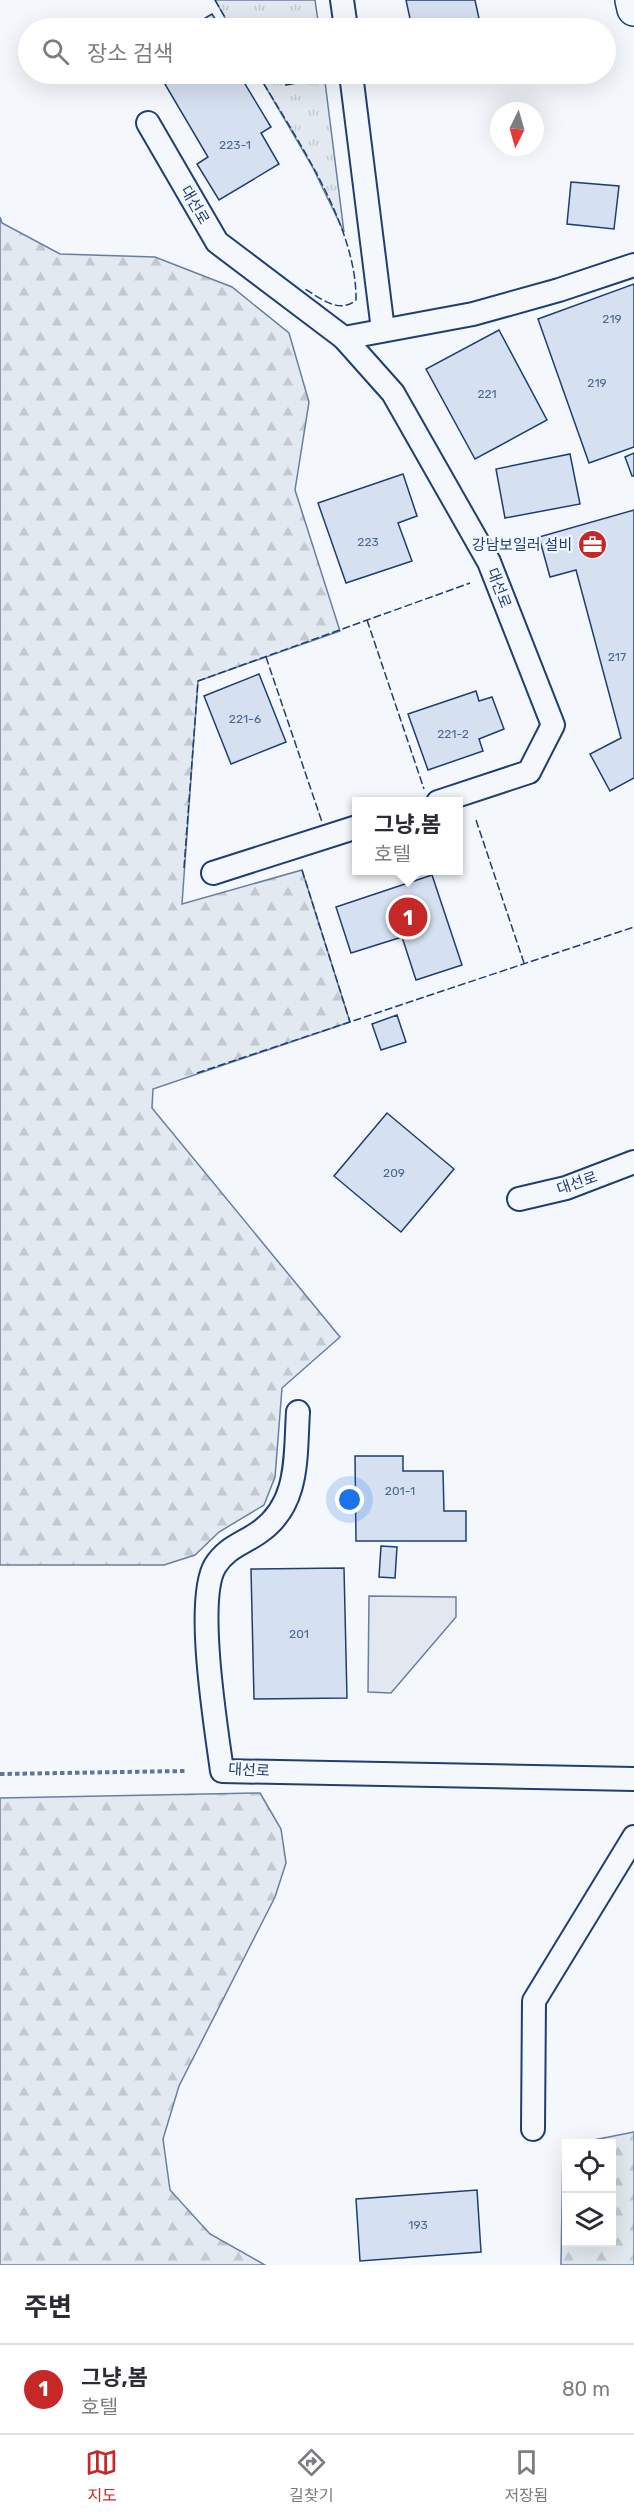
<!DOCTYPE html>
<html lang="ko">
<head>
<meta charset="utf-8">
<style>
	body { margin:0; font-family:Rubik,"Noto Sans KR",sans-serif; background:#f7f7f7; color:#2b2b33 }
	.controls { position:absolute; right:18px; bottom:18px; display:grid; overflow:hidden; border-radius:0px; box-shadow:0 6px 24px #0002 }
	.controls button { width:54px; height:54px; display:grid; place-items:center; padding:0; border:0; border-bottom:2px solid #e1e1e2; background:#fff; color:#2b2b33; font:30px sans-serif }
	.compass { position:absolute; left:490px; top:102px; width:54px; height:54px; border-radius:50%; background:#fff; box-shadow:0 6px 24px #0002; rotate:185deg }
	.you { position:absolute; left:350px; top:1500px; width:21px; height:21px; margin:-15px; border:4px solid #fff; border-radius:50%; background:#1a73e8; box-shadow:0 0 0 9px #1a73e833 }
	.badge { display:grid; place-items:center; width:39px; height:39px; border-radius:50%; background:#c62828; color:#fff; font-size:20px; font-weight:700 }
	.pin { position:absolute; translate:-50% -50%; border:3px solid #fff; box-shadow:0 2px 6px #0006 }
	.popup { position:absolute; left:352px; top:797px; width:111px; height:78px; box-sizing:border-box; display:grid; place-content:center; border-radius:0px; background:#fff; filter:drop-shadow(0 2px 4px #0005); font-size:20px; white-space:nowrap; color:#7c7c81 }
	.popup b { font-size:22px; color:#2b2b33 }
	.popup::after { content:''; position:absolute; left:50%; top:100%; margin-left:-12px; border:12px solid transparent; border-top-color:#fff }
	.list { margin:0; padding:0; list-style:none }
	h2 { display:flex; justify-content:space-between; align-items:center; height:78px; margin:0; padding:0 24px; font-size:26px }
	h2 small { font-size:20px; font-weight:400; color:#7c7c81 }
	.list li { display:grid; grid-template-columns:39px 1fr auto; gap:18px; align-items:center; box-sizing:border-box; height:90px; padding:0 24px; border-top:2px solid #e1e1e2 }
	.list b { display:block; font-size:22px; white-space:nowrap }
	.list p { margin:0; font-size:20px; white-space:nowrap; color:#7c7c81 }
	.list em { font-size:20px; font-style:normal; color:#7c7c81 }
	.icon { flex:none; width:33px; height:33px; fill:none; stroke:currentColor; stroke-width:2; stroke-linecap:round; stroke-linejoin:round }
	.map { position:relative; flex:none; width:634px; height:2265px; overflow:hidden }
	.search { position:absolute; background:#fff; box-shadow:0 6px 24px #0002; left:18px; right:18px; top:18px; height:66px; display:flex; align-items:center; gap:15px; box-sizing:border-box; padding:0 21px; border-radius:33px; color:#7c7c81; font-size:22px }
	.sheet { height:168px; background:#fff }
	nav { display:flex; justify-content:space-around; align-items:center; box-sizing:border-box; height:84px; border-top:2px solid #e1e1e2; background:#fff; font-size:16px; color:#7c7c81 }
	nav a { display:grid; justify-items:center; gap:3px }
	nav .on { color:#c62828 }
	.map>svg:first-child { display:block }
</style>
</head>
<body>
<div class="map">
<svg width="634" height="2265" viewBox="0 0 634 2265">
	<defs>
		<pattern id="grass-tufts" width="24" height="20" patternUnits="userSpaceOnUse" patternTransform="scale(1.5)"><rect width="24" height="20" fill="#e3e9f0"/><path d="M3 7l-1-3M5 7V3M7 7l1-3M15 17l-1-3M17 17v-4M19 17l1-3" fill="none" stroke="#c2c9d1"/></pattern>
		<pattern id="forest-firs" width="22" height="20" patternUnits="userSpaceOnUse" patternTransform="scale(1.5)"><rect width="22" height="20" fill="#e3e9f0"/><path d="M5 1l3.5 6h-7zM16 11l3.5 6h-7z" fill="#c2c9d1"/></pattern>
	</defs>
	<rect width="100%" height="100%" fill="#f4f7fb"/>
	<g fill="url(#grass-tufts)" stroke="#687fa3" stroke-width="1.5">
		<polygon points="215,0 315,0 319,28 231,28"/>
		<polygon points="258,74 324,74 344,232 312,166"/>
	</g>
	<g fill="url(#forest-firs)" stroke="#687fa3" stroke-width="1.5">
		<polygon points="0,217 2,223 60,254 155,257 232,287 289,333 309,402 295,490 340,631 198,681 182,904 302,870 350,1022 153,1089 152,1108 340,1337 282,1388 275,1477 264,1505 219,1532 195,1555 164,1565 0,1565"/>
		<polygon points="260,1793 281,1829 286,1863 275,1897 179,2086 163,2139 170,2190 210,2234 265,2265 0,2265 0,1798"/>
		<polygon points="634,2132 634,2265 561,2265 563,2147 566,2146 566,2242 612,2242 612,2144 578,2143"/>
	</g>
	<polygon fill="#e3e8f0" stroke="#687fa3" stroke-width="1.5" points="369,1596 456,1597 456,1617 391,1693 368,1692"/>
	<g fill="#d5e0f0" stroke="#1d3f73" stroke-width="1.5">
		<polygon points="406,0 475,0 481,28 412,28"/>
		<polygon points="212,14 221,28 188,28"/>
		<polygon points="159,74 239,74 271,127 261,133 279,164 219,200 197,164 208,157"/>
		<polygon points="284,74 306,74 307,81 286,85"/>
		<polygon points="374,74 397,74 397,76 375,79"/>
		<polygon points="571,182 619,186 614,229 567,224"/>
		<polygon points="634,284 634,447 589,463 538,319"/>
		<polygon points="499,330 547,420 475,459 426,369"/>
		<polygon points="634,453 634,476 632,476 625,457"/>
		<polygon points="570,454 580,504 505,518 496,469"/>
		<polygon points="403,474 417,516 398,523 412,561 346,583 318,503"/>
		<polygon points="634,510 634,778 610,791 590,754 621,738 576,570 550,577 539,537"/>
		<polygon points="259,674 286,742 231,764 204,696"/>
		<polygon points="476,691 479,701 492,697 504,729 479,739 483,751 428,770 408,714"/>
		<polygon points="432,875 462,965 416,980 402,937 351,953 336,907"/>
		<polygon points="397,1015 406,1042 381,1050 372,1024"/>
		<polygon points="387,1113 454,1169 401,1232 334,1176"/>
		<polygon points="355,1456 403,1456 403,1471 443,1471 444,1511 466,1511 466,1541 356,1541"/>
		<polygon points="381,1546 397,1547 395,1578 379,1577"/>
		<polygon points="344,1568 347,1698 254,1699 251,1569"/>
		<polygon points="477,2190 481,2252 360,2261 356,2199"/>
	</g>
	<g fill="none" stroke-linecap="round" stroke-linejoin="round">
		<defs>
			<g id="lane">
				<polyline points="342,0 346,28"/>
				<polyline points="351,74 383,330"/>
				<polyline points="148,123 217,242 344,338 473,314 559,290 634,265"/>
				<polyline points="344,338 393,393 489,562 553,725 529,772 438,802"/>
				<polyline points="213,873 357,827"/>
				<polyline points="519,1199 566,1188 634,1162"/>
				<path d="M298,1412C295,1457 300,1505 258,1533C242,1544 226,1548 215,1566C195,1600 216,1727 222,1771L634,1779"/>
				<polyline points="533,2129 534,2001 634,1837"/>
			</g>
			<polyline id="secondary" points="632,0 634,9"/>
		</defs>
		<use href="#lane" stroke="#1d3f73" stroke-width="26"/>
		<use href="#secondary" stroke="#1d3f73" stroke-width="36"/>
		<polyline stroke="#5e769c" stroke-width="4" stroke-dasharray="4.5 3" stroke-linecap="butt" points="0,1774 185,1771"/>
		<use href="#lane" stroke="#f4f7fb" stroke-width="22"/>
		<use href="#secondary" stroke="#f4f7fb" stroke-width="33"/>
		<g stroke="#1d3f73" stroke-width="1.5" stroke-dasharray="8 3" stroke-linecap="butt">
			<polyline points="215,0 231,28"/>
			<path d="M258,74C295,137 357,225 356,300C339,315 319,297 303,288"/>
			<polyline points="367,620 424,789"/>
			<polyline points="266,657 322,822"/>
			<polyline points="476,820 524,963"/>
			<polyline points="184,868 198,681 470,583"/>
			<polyline points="302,870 350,1022"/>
			<polyline points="197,1073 634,927"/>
		</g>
	</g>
	<defs>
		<symbol id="office-disc" viewBox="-11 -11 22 22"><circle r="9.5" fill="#c62828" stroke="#f4f7fb"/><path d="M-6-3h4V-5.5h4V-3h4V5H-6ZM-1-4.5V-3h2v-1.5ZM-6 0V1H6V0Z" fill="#fff"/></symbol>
	</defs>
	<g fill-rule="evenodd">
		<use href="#office-disc" x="576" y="528" width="33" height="33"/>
	</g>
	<g text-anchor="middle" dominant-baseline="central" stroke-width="4.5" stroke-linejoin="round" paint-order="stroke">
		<g font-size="12" fill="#4b6792">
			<text x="235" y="145">223-1</text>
			<text x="612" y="319">219</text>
			<text x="597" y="383">219</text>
			<text x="487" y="394">221</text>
			<text x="368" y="542">223</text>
			<text x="617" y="657">217</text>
			<text x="245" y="719">221-6</text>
			<text x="453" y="734">221-2</text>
			<text x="394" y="1173">209</text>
			<text x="400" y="1491">201-1</text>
			<text x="299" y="1634">201</text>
			<text x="418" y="2225">193</text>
		</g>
		<g font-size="15" fill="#1d3f73" stroke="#f4f7fb">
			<text transform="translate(195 205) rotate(60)">대선로</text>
			<text transform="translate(499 588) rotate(69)">대선로</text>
			<text transform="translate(577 1183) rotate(-19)">대선로</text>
			<text transform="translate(249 1770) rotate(3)">대선로</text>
		</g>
		<g font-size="15" fill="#1d3f73" stroke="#f4f7fb" text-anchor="end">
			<text x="572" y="545">강남보일러 설비</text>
		</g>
	</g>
</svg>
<div class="controls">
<button><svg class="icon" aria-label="locate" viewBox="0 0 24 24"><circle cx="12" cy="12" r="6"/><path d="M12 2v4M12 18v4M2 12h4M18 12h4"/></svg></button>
<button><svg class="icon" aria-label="layers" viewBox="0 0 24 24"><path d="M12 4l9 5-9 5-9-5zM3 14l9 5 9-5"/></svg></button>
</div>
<svg class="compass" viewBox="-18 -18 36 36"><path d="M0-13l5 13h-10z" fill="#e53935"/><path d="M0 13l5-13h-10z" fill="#7c7c81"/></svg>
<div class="you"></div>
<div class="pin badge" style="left:408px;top:917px">1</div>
<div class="popup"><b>그냥,봄</b>호텔</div>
<div class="search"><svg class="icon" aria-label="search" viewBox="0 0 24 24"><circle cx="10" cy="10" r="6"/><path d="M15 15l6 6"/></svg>장소 검색</div>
</div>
<section class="sheet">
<h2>주변<small></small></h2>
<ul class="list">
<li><span class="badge">1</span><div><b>그냥,봄</b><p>호텔</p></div><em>80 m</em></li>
</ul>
</section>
<nav>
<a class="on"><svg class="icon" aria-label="map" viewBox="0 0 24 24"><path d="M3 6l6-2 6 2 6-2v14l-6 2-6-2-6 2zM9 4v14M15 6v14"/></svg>지도</a>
<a><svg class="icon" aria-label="directions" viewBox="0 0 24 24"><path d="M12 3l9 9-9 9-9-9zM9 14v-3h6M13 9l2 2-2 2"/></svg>길찾기</a>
<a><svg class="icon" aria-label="saved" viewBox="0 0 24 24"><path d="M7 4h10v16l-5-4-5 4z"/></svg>저장됨</a>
</nav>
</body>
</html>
